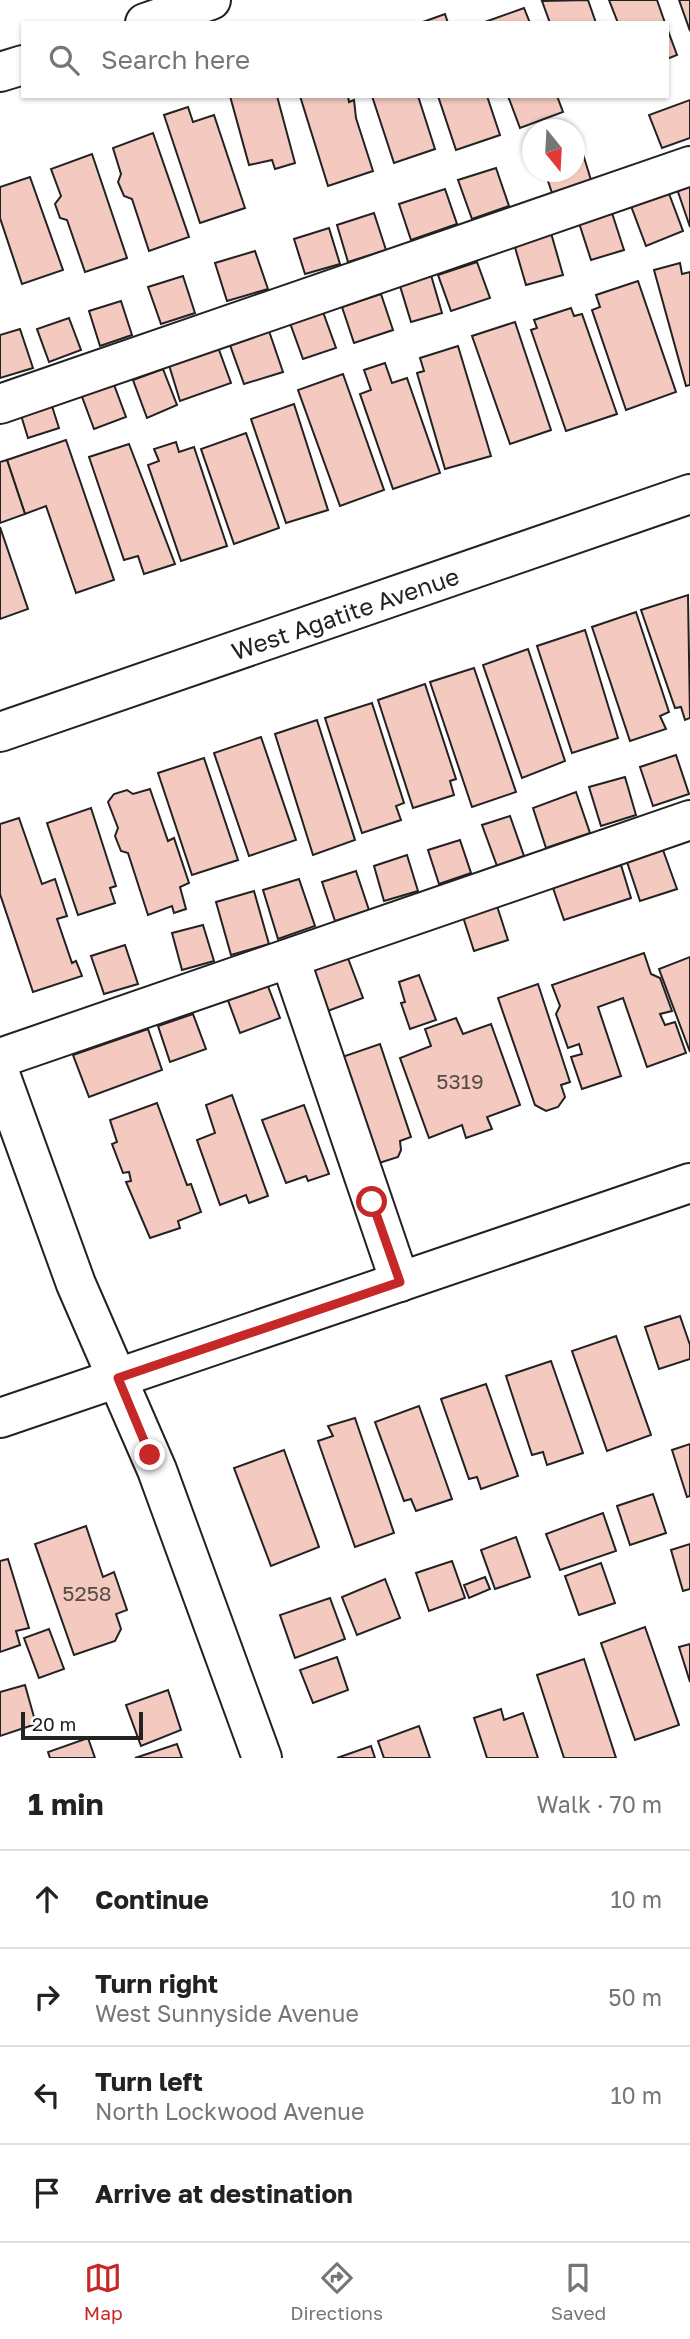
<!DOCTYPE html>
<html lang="en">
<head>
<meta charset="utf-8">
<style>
	body { margin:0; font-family:"Golos Text",sans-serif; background:#f2f2f2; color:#222 }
	.compass { position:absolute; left:522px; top:119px; width:63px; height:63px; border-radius:50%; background:#fff; box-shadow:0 2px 5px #0004; rotate:162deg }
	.scale { position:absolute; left:21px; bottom:18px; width:122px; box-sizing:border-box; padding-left:7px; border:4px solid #222; border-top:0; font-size:19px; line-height:24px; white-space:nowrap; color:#222; -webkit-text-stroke:5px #fff; paint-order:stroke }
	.stop { position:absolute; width:21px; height:21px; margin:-16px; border:5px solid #c62828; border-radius:50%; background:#fff }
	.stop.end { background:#c62828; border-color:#fff; box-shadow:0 2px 7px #0008 }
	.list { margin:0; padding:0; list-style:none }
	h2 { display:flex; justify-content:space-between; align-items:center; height:91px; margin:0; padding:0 28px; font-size:30px }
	h2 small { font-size:23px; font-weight:400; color:#767676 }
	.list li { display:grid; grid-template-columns:46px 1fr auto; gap:21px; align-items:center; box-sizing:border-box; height:98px; padding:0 28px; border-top:2px solid #e0e0e0 }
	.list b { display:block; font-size:26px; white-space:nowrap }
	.list p { margin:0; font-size:23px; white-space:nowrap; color:#767676 }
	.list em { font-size:23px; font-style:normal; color:#767676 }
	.icon { flex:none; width:38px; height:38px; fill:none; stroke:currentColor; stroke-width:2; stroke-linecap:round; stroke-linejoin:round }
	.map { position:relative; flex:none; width:690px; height:1758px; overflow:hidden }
	.search { position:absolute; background:#fff; box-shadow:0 2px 5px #0004; left:21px; right:21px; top:21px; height:77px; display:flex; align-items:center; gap:18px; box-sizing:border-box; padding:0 24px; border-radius:0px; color:#767676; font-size:26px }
	.sheet { height:483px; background:#fff }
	nav { display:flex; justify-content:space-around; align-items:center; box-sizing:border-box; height:98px; border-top:2px solid #e0e0e0; background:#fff; font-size:19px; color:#767676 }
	nav a { display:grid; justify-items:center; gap:4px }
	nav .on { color:#c62828 }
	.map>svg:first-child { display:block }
</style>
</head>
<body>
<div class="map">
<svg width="690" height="1758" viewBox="0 0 690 1758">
	<rect width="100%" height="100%" fill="#fff"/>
	<g fill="#f3c9c0" stroke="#222" stroke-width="2">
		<polygon points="588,0 596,23 550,23 542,1"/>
		<polygon points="609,0 657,0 665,23 618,23"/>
		<polygon points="679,0 690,0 690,31"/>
		<polygon points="524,8 530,23 482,23"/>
		<polygon points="445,14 448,23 420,23"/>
		<polygon points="667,28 677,55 667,59"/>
		<polygon points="230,96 277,96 295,163 275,169 272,160 249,165"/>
		<polygon points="300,96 348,96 349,102 354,100 356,118 373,171 328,186"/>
		<polygon points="372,96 418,96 435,149 394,163"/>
		<polygon points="438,96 487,96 500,135 456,150"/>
		<polygon points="508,96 557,96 563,112 520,128"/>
		<polygon points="690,100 690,138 662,148 649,115"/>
		<polygon points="188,107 193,122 214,115 245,208 200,223 164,115"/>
		<polygon points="153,133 189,237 149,251 132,199 124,196 118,182 121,174 113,148"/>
		<polygon points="579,141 591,180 552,193 545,172 574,172 574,142"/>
		<polygon points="92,154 127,258 85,272 67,220 60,218 55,204 61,196 51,169"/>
		<polygon points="496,168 509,206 472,219 458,180"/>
		<polygon points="30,177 63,270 22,284 0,218 0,187"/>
		<polygon points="690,185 690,227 677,189"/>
		<polygon points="445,189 457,224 411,240 399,204"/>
		<polygon points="668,191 683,231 646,246 631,206"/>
		<polygon points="374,213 386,250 348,262 337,225"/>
		<polygon points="612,213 624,250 591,260 579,223"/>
		<polygon points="329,228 340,264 305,274 294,239"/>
		<polygon points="551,233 563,275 526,285 514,244"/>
		<polygon points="255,251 268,289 227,301 215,263"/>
		<polygon points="477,262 490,298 451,311 438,275"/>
		<polygon points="680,263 682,274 690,272 690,385 686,386 654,270"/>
		<polygon points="431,275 442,313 411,322 400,286"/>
		<polygon points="183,276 195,313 161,324 148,287"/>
		<polygon points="638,281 676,392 626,410 592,310 600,307 596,295"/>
		<polygon points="381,294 393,330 354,343 342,307"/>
		<polygon points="121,301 132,335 100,346 89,311"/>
		<polygon points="571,308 574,316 582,314 617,414 566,431 531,330 537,328 534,320"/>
		<polygon points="323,312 336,348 303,359 290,323"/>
		<polygon points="69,318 81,350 49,362 37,329"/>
		<polygon points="515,322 551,430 510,444 472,336"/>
		<polygon points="20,329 33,368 0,378 0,335"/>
		<polygon points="269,331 283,372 244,384 230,345"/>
		<polygon points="458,346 491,456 445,469 417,373 424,371 420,358"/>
		<polygon points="218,347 231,383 180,401 169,365"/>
		<polygon points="385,363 392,383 407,378 440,473 393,489 360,394 371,390 364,370"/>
		<polygon points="163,369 177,405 147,418 133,380"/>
		<polygon points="343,374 384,490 340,506 298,390"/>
		<polygon points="113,382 126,417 94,429 81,394"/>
		<polygon points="51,403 59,428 28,438 20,412"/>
		<polygon points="294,404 328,510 286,523 251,419"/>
		<polygon points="246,433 279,528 234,544 201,449"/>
		<polygon points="66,440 114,580 76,593 46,506 25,514 7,460"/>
		<polygon points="176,442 179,452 194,447 227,546 181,561 148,465 159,461 154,449"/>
		<polygon points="129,444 175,564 144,574 138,556 124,560 89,457"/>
		<polygon points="7,460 25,514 0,523 0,462"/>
		<polygon points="0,527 28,609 0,619"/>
		<polygon points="688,595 690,718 685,720 681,707 675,708 641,610"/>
		<polygon points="636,612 669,712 660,716 666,729 630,741 592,627"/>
		<polygon points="585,630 618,738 572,753 537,646"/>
		<polygon points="528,649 565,761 522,778 483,665"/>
		<polygon points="474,668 516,792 472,807 430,682"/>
		<polygon points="425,684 456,779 450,781 454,795 413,808 378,700"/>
		<polygon points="372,703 404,803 396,806 401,820 362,833 325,718"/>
		<polygon points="317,720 355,840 313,855 275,734"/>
		<polygon points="261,737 296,840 249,856 214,753"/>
		<polygon points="676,755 689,794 653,806 640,767"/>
		<polygon points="204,758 238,860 192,875 158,773"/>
		<polygon points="625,777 636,815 601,826 589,787"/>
		<polygon points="150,789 168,841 174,838 189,883 180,887 186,909 174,913 172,906 148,915 128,853 121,851 115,836 118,828 108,802 114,794 127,790 133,794"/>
		<polygon points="576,792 590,833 546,848 533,808"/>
		<polygon points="91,808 116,886 110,888 115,903 78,915 47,823"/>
		<polygon points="510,816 524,856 497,866 482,825"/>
		<polygon points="19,818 42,884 55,879 67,916 57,919 72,963 76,961 82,976 33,992 0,894 0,824"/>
		<polygon points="460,840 471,873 439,884 428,850"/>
		<polygon points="663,850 677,889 640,901 627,862"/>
		<polygon points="407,855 418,891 384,901 374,866"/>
		<polygon points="621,865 631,898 564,920 553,888"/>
		<polygon points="356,871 369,910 335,921 322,882"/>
		<polygon points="299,879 315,926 278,939 263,890"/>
		<polygon points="254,891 269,944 231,955 216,902"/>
		<polygon points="497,906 508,940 474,951 463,917"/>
		<polygon points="203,925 214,961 182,970 172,933"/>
		<polygon points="125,945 138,984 104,994 91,956"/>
		<polygon points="346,953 363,998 325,1012 309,968"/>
		<polygon points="644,953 651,974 660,978 672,1011 660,1014 665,1025 675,1022 686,1053 647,1067 623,998 598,1007 621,1076 582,1089 571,1057 582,1054 579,1044 568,1048 556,1014 560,1006 552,985"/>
		<polygon points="690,957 690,1052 659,969"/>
		<polygon points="419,975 436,1020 410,1029 401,1003 405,1002 399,982"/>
		<polygon points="266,981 280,1018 240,1033 226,995"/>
		<polygon points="538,984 570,1082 561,1085 565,1097 558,1107 546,1111 535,1105 498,998"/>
		<polygon points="193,1014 206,1049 170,1062 158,1026"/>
		<polygon points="456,1018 463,1034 491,1024 520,1105 487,1117 492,1129 466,1138 462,1125 429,1138 400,1058 431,1046 425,1029"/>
		<polygon points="148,1029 162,1070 89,1097 73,1055"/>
		<polygon points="380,1044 411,1137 400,1141 401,1150 398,1157 376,1164 339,1058"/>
		<polygon points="232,1095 268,1196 249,1203 246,1195 220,1205 197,1140 215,1133 206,1105"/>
		<polygon points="157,1103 187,1185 191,1184 201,1212 178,1221 180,1228 150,1238 126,1182 131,1181 129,1172 123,1173 112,1144 117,1142 110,1120"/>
		<polygon points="304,1105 329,1174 308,1181 306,1176 286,1183 262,1120"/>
		<polygon points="680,1316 690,1345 690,1359 659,1369 645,1327"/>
		<polygon points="616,1336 651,1435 607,1451 572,1351"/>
		<polygon points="551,1361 583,1453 547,1465 543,1452 532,1455 506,1376"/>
		<polygon points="486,1384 518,1476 481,1489 477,1477 469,1479 441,1399"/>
		<polygon points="419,1406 452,1499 416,1511 411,1499 404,1501 375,1422"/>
		<polygon points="355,1418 394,1533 355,1547 318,1441 333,1436 328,1426"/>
		<polygon points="690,1444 690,1496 687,1497 672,1450"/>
		<polygon points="284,1450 319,1547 271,1566 234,1468"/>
		<polygon points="653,1494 666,1533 630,1545 617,1506"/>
		<polygon points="603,1513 616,1551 560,1570 546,1534"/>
		<polygon points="86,1526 103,1577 114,1572 127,1610 116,1614 121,1629 115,1641 74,1655 35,1544"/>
		<polygon points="516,1537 530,1577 495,1589 481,1550"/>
		<polygon points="690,1544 690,1589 683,1591 671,1550"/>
		<polygon points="8,1559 29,1628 16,1631 20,1645 0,1652 0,1561"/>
		<polygon points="452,1561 465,1598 429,1611 416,1573"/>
		<polygon points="601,1563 615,1603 579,1615 565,1576"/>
		<polygon points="485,1577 490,1589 469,1598 464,1585"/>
		<polygon points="385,1579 400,1618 357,1635 342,1597"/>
		<polygon points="330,1598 345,1639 295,1658 280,1615"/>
		<polygon points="645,1627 679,1725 635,1740 601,1643"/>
		<polygon points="49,1629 64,1669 39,1678 24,1638"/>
		<polygon points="690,1644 690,1682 679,1647"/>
		<polygon points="337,1657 348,1690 313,1703 300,1670"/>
		<polygon points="584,1659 616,1758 564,1758 537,1675"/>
		<polygon points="25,1685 36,1724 0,1736 0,1692"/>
		<polygon points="168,1690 181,1730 141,1746 126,1705"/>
		<polygon points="501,1709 504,1720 523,1713 538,1758 487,1758 474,1718"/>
		<polygon points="419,1726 430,1758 384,1758 378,1741"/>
		<polygon points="88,1738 95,1758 50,1758 48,1752"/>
		<polygon points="177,1744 182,1758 135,1758"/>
		<polygon points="371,1746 375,1758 337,1758"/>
	</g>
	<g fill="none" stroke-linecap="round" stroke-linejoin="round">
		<defs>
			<g id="minor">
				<polyline points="0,404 690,166"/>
				<polyline points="0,732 690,494"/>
				<polyline points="290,959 400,1282"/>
				<polyline points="0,1058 690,820"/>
				<polyline points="0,1074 76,1284 157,1470 262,1758"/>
				<polyline points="0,1418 690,1183"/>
			</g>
			<g id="major">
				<polyline points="145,23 211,0"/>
				<polyline points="0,72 23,65"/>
			</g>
		</defs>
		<use href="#minor" stroke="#222" stroke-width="42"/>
		<use href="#major" stroke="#222" stroke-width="42"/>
		<use href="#minor" stroke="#fff" stroke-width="38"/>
		<use href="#major" stroke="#fff" stroke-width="38"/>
	</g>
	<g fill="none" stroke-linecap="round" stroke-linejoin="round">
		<polyline stroke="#c62828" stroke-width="9" points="150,1455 118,1378 400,1282 372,1202"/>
	</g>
	<g text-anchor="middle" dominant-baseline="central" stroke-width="5" stroke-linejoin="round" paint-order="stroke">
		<g font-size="21" fill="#564c4a">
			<text x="460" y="1081">5319</text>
			<text x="87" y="1593">5258</text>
		</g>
		<g font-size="24" fill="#222" stroke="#fff">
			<text transform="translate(345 613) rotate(-19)">West Agatite Avenue</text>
		</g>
	</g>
</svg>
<svg class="compass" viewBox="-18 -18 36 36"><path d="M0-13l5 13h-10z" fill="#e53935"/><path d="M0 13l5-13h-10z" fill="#767676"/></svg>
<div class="scale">20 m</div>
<div class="stop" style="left:372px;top:1202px"></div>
<div class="stop end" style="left:150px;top:1455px"></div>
<div class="search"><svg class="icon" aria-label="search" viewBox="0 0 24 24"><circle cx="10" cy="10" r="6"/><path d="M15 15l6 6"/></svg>Search here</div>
</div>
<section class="sheet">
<h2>1 min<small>Walk · 70 m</small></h2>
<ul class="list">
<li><svg class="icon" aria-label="ahead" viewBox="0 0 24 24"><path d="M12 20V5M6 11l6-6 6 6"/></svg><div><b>Continue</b></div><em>10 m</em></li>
<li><svg class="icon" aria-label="right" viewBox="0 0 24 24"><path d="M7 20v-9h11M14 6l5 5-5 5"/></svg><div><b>Turn right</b><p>West Sunnyside Avenue</p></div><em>50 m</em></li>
<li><svg class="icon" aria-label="left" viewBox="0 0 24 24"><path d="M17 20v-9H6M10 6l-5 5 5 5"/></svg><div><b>Turn left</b><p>North Lockwood Avenue</p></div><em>10 m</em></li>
<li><svg class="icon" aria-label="arrive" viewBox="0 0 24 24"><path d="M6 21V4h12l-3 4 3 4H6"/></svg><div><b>Arrive at destination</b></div></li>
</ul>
</section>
<nav>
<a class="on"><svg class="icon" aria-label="map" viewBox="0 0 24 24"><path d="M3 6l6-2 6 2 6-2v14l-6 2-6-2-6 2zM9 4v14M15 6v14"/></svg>Map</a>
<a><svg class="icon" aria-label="directions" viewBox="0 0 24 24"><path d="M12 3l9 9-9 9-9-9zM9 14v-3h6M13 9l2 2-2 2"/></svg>Directions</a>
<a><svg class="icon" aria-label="saved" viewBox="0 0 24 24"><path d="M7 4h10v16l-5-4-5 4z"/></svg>Saved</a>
</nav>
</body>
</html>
